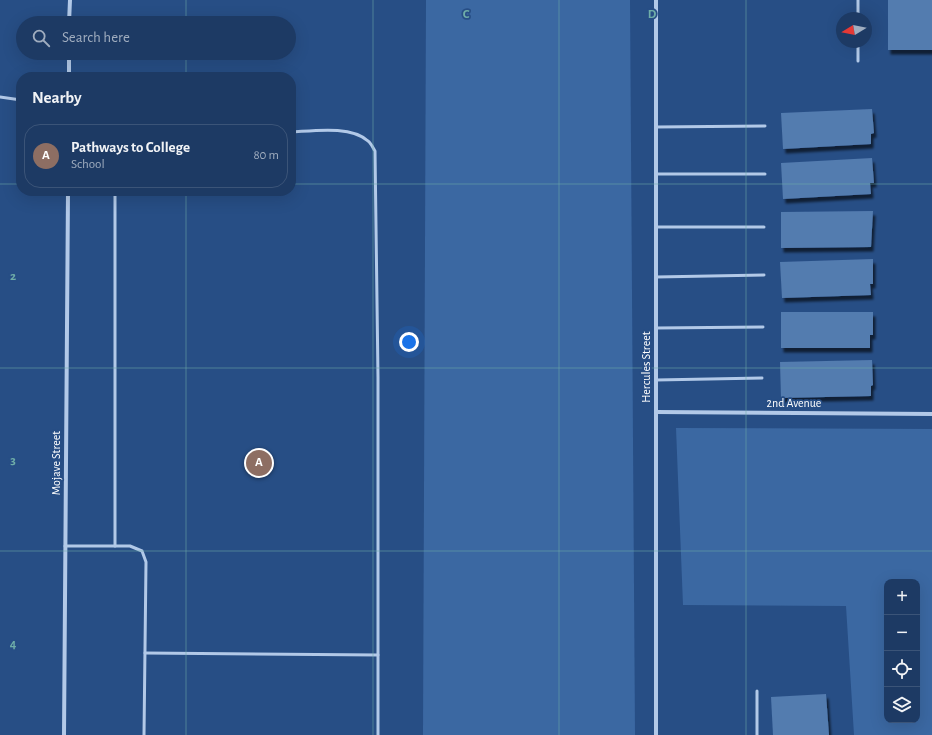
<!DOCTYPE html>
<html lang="en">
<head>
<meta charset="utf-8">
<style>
	body { margin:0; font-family:"Alegreya Sans",sans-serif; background:#2a456d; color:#f1f3f6 }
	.controls { position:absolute; right:12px; bottom:12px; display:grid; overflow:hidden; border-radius:8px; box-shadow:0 4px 16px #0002 }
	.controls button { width:36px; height:36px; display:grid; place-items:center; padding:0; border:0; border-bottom:1px solid #3b5478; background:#1d3a64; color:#f1f3f6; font:20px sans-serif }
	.compass { position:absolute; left:836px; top:12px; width:36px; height:36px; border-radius:50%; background:#1d3a64; box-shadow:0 4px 16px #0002; rotate:260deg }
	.you { position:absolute; left:409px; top:342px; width:14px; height:14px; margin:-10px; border:3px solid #fff; border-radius:50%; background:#1a73e8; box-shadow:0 0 0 6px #1a73e833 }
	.badge { display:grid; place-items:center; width:26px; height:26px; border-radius:50%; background:#f0d077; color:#fff; font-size:13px; font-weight:700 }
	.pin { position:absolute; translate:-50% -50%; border:2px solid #fff; box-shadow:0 1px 4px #0006 }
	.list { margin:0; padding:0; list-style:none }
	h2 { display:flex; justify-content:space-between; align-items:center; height:52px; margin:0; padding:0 16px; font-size:17px }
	h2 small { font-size:13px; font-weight:400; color:#a0adbf }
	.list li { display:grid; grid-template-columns:26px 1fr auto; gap:12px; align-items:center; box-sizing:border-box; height:64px; margin:0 8px 8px; padding:0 8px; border:1px solid #3b5478; border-radius:16px }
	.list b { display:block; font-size:15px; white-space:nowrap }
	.list p { margin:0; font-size:13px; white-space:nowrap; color:#a0adbf }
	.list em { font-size:13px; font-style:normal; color:#a0adbf }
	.icon { flex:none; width:22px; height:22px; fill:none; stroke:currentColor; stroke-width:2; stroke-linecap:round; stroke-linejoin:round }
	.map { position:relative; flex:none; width:932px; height:735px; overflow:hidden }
	.search { position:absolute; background:#1d3a64; box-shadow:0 4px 16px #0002; left:16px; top:16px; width:280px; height:44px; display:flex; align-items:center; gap:10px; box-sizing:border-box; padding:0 14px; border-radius:22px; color:#a0adbf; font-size:15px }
	.panel { position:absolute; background:#1d3a64; box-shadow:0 4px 16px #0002; left:16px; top:72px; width:280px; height:124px; border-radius:16px }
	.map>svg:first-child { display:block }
</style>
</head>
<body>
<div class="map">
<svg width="932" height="735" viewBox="0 0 932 735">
	<defs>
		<filter id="shadow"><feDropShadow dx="2.5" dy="4.5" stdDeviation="1" flood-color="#0009"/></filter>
	</defs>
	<rect width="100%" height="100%" fill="#274e85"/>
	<g fill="#3b68a2" fill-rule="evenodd">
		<polygon points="426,0 630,0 635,735 423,735"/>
		<path d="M676,428L932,429V735H854L846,606L683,605ZM887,582H917V720H887Z"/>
	</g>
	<g fill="#537baf" filter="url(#shadow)">
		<rect x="888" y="0" width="44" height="50"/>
		<polygon points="872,109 874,133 871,134 871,144 783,149 781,113"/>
		<polygon points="872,158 874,183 870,183 871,194 783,199 781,163"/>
		<polygon points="873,211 871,247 781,248 781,212"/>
		<polygon points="873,259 873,284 870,284 871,295 782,298 780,262"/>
		<polygon points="781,312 873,312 873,335 870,335 870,348 781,348"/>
		<polygon points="872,360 873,385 871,386 871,396 781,398 780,362"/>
		<polygon points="826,694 829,735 773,735 771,697"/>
	</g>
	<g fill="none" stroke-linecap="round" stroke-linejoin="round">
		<g stroke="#b2c9e8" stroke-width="3">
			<polyline points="858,0 858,18"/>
			<polyline points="858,42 858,61"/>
			<polyline points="0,97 21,100"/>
			<polyline points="656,127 765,126"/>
			<path d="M291,132C312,131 351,125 368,141C371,143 373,148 375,151L378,377V735"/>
			<polyline points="656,174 765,174"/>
			<polyline points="115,191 115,546"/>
			<polyline points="656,227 764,227"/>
			<polyline points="656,277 764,275"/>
			<polyline points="656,328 763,327"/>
			<polyline points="656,380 762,378"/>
			<polyline points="65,546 130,546 142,551 146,562 144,735"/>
			<polyline points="145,653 378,655"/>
			<polyline points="757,691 757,735"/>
		</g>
		<g stroke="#b2c9e8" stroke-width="4">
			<polyline points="69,23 70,0"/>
			<polyline points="69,77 69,53"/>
			<polyline points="656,412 932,414"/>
			<polyline points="64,735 68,191"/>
			<polyline points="656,735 656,0"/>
		</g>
	</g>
	<path fill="none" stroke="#6fada8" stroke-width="1" stroke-opacity="0.55" d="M186,0V23M373,0V735M559,0V735M746,0V735M186,53V77M0,184H21M291,184H932M186,191V735M0,368H932M0,551H932"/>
	<g text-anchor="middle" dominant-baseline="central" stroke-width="3.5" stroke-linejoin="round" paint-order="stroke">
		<g font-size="12" fill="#fff" stroke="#274e85">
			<text transform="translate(646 367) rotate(-90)">Hercules Street</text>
			<text x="794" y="403">2nd Avenue</text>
			<text transform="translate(56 463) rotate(-90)">Mojave Street</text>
		</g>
	</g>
	<g font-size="13" text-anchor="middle" font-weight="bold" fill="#6fada8" stroke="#274e85" stroke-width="3.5" stroke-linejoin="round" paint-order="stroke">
		<text x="466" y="18">C</text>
		<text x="652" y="18">D</text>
		<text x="13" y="280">2</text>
		<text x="13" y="464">3</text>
		<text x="13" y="648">4</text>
	</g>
</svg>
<div class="controls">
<button>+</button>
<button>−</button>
<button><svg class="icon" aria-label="locate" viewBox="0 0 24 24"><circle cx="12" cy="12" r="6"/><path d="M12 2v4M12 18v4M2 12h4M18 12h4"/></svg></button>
<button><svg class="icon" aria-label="layers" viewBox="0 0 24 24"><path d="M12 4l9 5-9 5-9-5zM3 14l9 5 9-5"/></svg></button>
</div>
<svg class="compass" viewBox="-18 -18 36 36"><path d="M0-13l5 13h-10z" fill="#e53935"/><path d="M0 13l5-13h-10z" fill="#a0adbf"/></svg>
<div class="you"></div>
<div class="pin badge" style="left:259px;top:463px;background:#8d6e63">A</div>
<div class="search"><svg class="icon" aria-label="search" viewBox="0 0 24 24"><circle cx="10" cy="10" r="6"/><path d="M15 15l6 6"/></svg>Search here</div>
<section class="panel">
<h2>Nearby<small></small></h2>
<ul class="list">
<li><span class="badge" style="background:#8d6e63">A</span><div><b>Pathways to College</b><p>School</p></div><em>80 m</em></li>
</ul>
</section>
</div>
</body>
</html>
